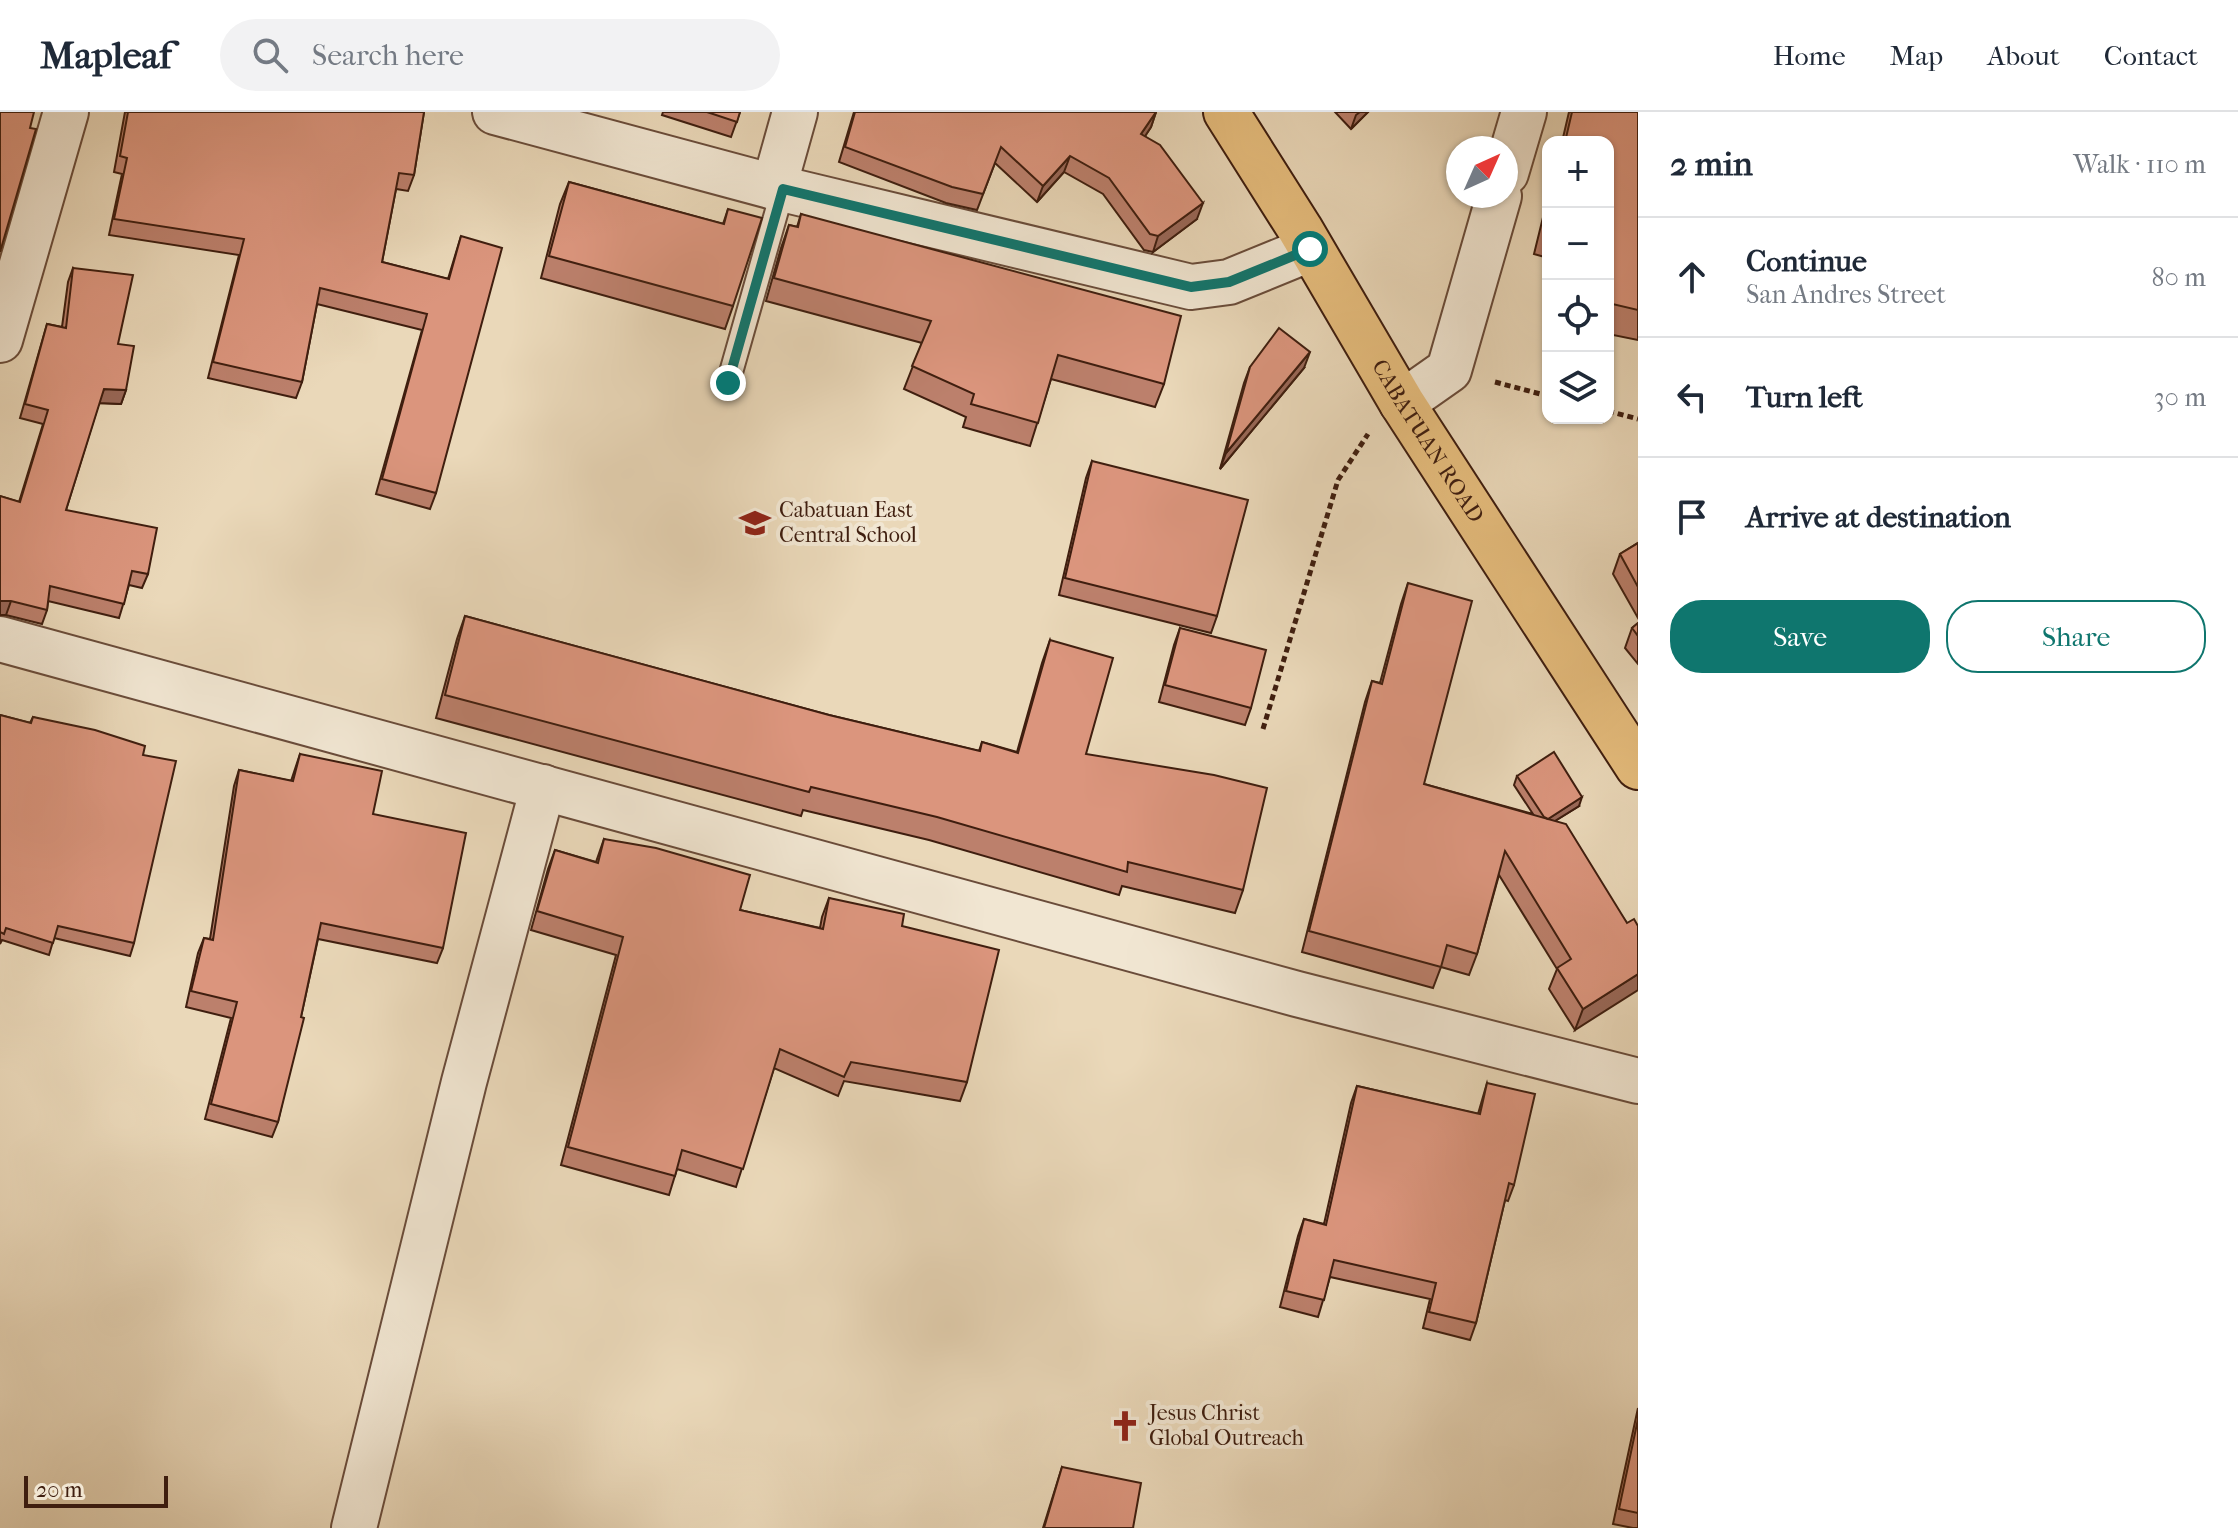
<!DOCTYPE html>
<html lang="en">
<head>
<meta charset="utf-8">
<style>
	body { margin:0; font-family:"IM FELL French Canon",serif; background:#f2f2f3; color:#1f2937 }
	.controls { position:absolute; right:24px; top:24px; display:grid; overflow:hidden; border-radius:16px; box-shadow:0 2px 6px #0004 }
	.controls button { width:72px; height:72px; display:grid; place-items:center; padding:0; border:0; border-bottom:2px solid #e0e1e3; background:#fff; color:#1f2937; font:40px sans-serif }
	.compass { position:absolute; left:1446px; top:24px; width:72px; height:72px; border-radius:50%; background:#fff; box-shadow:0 2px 6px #0004; rotate:45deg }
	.scale { position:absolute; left:24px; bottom:20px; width:144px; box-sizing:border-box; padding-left:8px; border:4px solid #3f1e0f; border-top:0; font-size:22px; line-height:28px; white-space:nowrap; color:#3f1e0f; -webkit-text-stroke:6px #f1e6d2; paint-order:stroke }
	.stop { position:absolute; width:24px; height:24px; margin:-18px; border:6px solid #0f766e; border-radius:50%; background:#fff }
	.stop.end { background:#0f766e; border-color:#fff; box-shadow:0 2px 8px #0008 }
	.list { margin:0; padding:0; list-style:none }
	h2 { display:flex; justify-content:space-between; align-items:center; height:104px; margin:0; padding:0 32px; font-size:34px }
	h2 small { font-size:26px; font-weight:400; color:#747a83 }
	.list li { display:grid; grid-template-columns:52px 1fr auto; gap:24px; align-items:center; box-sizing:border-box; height:120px; padding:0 32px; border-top:2px solid #e0e1e3 }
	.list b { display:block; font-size:30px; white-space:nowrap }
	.list p { margin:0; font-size:26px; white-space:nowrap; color:#747a83 }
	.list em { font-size:26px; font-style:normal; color:#747a83 }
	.actions { display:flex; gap:16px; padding:24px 32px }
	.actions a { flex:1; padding:18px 0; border:2px solid #0f766e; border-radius:32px; text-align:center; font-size:28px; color:#0f766e }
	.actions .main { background:#0f766e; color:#fff }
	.icon { flex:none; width:44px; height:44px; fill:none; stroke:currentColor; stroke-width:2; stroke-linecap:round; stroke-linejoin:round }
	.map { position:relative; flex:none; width:1638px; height:1416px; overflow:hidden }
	header { display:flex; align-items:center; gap:48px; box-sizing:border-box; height:112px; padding:0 40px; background:#fff; border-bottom:2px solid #e0e1e3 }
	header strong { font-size:38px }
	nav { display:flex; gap:44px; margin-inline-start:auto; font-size:28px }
	.search { width:560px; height:72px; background:#f2f2f3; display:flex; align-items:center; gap:20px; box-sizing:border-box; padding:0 28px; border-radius:44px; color:#747a83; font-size:30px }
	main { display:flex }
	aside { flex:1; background:#fff }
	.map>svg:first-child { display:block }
</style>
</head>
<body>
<header>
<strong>Mapleaf</strong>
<div class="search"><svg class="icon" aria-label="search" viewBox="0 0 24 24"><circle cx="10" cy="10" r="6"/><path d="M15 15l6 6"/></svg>Search here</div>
<nav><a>Home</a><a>Map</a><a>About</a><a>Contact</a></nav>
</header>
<main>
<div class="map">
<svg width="1638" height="1416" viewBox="0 0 1638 1416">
	<rect width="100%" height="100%" fill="#ead8b9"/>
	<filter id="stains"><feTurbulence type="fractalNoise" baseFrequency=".0025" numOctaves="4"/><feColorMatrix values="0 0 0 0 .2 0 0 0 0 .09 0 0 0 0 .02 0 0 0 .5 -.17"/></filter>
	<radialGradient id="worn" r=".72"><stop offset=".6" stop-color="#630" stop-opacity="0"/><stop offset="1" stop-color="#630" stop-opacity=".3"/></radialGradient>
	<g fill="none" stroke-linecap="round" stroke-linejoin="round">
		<defs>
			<polyline id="lane" points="728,271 783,77"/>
			<g id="street">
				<polyline points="495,0 774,75 1191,175 1229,170 1310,137"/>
				<polyline points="1506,61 1524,0"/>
				<polyline points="774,75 795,0"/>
				<polyline points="0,228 66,0"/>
				<polyline points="1402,291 1449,258 1499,84"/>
				<polyline points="0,527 1297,882 1638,969"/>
				<polyline points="354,1416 464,970 543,675"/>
			</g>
			<g id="highway">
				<path id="s1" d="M1226,0L1300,117L1402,291L1638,655"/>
			</g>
		</defs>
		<use href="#lane" stroke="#6a4c3a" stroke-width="26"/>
		<use href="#street" stroke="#6a4c3a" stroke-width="48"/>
		<use href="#highway" stroke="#3f1e0f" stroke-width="48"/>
		<g stroke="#3f1e0f" stroke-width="5" stroke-dasharray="6 4" stroke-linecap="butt">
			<polyline points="1495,270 1548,284"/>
			<polyline points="1608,299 1638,307"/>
			<polyline points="1263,617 1338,368 1368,322"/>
		</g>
		<use href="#lane" stroke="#f1e6d2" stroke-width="22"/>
		<use href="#street" stroke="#f1e6d2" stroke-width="44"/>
		<use href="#highway" stroke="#e5bc7c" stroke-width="44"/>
	</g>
	<g fill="#bc806c" stroke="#3f1e0f" stroke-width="2">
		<polygon points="125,0 424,0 414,63 408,79 396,77 382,150 448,167 461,124 436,381 430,397 376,382 422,218 317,192 302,270 296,286 208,266 239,143 109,123 122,62 114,60"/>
		<polygon points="663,0 740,0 731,25 662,3"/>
		<polygon points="854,0 1156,0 1151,15 1145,24 1197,107 1153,140 1144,138 1103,82 1064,60 1037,90 995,51 977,98 946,91 839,50"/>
		<polygon points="1335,0 1368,0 1351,17"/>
		<polygon points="1569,0 1638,0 1638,228 1608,222 1608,30 1562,30"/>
		<polygon points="569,70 723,112 728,97 733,194 725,217 541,166 560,92"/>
		<polygon points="1548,85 1548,146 1534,142"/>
		<polygon points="801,102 1164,272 1155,295 1051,267 1030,334 963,315 966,305 904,277 922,231 766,189 781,136 789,113 797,115"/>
		<polygon points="73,156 118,232 126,278 121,292 99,291 66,398 148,462 142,476 129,473 119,506 48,489 47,498 42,512 6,503 0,503 0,384 19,390 43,312 20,306 47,212 62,215 68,170"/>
		<polygon points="1250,255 1304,256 1220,357 1244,271"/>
		<polygon points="1092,349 1217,504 1211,521 1059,483 1086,366"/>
		<polygon points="1638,431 1638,506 1613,462 1620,442"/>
		<polygon points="1408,471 1424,672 1533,702 1514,673 1517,664 1579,694 1555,709 1627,811 1575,918 1549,877 1557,857 1499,763 1477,842 1469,863 1441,855 1433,876 1302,840 1365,590 1372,569 1380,571 1401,492"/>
		<polygon points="465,504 829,603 979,639 982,630 1017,640 1042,551 1050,528 1086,642 1243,778 1235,801 1122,774 1119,783 929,728 803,698 801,704 436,606 457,527"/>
		<polygon points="1638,511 1638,552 1625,536 1632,516"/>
		<polygon points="1180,516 1251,596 1245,613 1159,590 1174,533"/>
		<polygon points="0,603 30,611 33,605 143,643 134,831 130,844 54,826 49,843 2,828 0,832"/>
		<polygon points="300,642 373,702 443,836 437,851 318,827 278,1010 272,1025 205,1007 231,906 186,895 198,841 204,826 210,827 234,674 239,658 291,669"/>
		<polygon points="604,727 740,798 820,816 822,805 829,786 902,814 967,970 960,989 844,969 838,984 774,956 736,1075 677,1057 669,1083 561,1053 616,843 531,818 548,757 555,738 596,750"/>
		<polygon points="1487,971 1514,1073 1508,1089 1505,1088 1476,1211 1470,1228 1423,1216 1430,1187 1330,1165 1318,1205 1280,1195 1298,1124 1304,1107 1324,1112 1351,991 1357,974 1478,1002"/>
		<polygon points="1638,1296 1638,1416 1633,1416 1613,1412"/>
		<polygon points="1062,1355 1133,1416 1043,1416"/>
	</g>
	<g fill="#996858" stroke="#3f1e0f" stroke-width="2">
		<polygon points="1156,0 1151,15 1136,38 1141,22"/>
		<polygon points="1360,0 1368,0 1351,17 1356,3"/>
		<polygon points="1070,44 1064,60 1037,90 1043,74"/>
		<polygon points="1203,91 1197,107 1153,140 1158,124"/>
		<polygon points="1310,240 1304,256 1220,357 1226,341"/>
		<polygon points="104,277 126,278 121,292 98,291"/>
		<polygon points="0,489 11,489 6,503 0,503"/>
		<polygon points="1582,685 1579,694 1542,717 1546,708"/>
		<polygon points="1638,862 1638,878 1575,918 1583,897"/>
	</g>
	<g fill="#db957d" stroke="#3f1e0f" stroke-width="2">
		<polygon points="0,0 34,0 30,16 36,17 0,140"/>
		<polygon points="128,0 424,0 414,63 399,61 382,150 449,167 461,124 502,136 436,381 382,367 427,202 320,176 302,270 213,250 244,127 114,107 127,46 120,44"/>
		<polygon points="707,0 740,0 737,10"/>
		<polygon points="855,0 1156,0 1141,22 1160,33 1203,91 1158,124 1150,122 1109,66 1070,44 1043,74 1001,35 983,82 952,75 845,35"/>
		<polygon points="1572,0 1638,0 1638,198 1608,191 1608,30 1565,30"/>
		<polygon points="569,70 724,112 728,97 762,106 733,194 549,144"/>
		<polygon points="1548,98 1548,114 1544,113"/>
		<polygon points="801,102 1181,204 1164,272 1058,243 1038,311 971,292 974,282 912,254 931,209 774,166 789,113 798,115"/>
		<polygon points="73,156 133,163 118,232 134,234 126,278 104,277 66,398 157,416 148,462 132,459 124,492 50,474 47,498 11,489 0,489 0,384 20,390 48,298 25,292 47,212 66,216"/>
		<polygon points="1279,216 1310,240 1226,341 1250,255"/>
		<polygon points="1092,349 1248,388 1217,504 1065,466"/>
		<polygon points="1638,431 1638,475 1620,442"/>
		<polygon points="1408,471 1472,489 1424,672 1566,712 1627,811 1634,807 1638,814 1638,862 1583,897 1557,856 1571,847 1505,739 1477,842 1447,833 1441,855 1309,819 1372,569 1382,572"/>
		<polygon points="465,504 829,603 980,639 982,630 1018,641 1050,528 1113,546 1086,642 1214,663 1267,676 1243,778 1128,750 1127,760 937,705 811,675 809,680 445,583"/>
		<polygon points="1638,511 1638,524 1632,516"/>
		<polygon points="1180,516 1266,538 1251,596 1165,573"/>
		<polygon points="0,603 31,611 33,605 95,618 145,634 143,643 176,649 134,831 58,814 53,831 6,816 4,822 0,820"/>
		<polygon points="1554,640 1582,685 1548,707 1544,705 1517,664"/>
		<polygon points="300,642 382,659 373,702 466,721 443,836 321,811 301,905 304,906 278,1010 211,992 237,890 191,879 204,826 213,828 239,658 293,669"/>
		<polygon points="604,727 656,736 750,763 740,798 823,817 829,786 904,802 902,814 999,838 967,970 851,950 844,965 780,937 743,1057 682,1038 675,1064 568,1035 623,825 537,799 555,738 598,751"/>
		<polygon points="1487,971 1535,982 1514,1073 1509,1071 1476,1211 1429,1200 1436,1171 1334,1148 1324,1188 1286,1179 1304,1107 1326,1113 1357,974 1480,1002"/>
		<polygon points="1638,1307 1638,1401 1619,1397"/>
		<polygon points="1062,1355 1141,1371 1133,1416 1044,1416"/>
	</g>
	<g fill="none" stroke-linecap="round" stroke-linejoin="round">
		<polyline stroke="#0f766e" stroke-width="10" points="728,271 783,77 1191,175 1229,170 1310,137"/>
	</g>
	<defs>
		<symbol id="school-bare" viewBox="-9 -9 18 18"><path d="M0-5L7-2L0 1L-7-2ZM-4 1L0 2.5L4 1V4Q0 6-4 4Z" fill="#8f2418" stroke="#f1e6d2" stroke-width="2.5" paint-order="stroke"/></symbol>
		<symbol id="church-bare" viewBox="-9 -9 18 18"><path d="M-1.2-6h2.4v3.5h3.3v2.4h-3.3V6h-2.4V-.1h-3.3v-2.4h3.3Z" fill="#8f2418" stroke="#f1e6d2" stroke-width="2.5" paint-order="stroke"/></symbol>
	</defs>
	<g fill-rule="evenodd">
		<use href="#school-bare" x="733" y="389" width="44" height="44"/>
		<use href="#church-bare" x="1103" y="1292" width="44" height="44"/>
	</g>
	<g text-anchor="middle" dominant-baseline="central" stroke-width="8" stroke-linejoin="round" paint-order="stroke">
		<g font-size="22" fill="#3f1e0f" stroke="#f1e6d2">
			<text stroke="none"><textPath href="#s1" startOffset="386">CABATUAN ROAD</textPath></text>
		</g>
		<g font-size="22" fill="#3f1e0f" stroke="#f1e6d2" text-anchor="start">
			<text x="779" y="398">Cabatuan East<tspan x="779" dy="25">Central School</tspan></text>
			<text x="1149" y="1301">Jesus Christ<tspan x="1149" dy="25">Global Outreach</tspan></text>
		</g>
	</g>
	<rect width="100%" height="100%" filter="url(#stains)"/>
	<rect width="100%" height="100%" fill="url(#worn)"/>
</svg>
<div class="controls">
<button>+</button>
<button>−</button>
<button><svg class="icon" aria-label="locate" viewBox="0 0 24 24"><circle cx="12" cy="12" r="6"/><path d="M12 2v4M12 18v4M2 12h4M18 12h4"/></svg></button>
<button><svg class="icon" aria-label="layers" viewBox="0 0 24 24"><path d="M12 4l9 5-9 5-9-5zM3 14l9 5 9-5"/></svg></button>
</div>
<svg class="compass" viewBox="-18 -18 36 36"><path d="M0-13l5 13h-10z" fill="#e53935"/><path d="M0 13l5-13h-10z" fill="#747a83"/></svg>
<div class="scale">20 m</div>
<div class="stop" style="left:1310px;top:137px"></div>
<div class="stop end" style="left:728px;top:271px"></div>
</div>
<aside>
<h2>2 min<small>Walk · 110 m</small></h2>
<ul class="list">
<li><svg class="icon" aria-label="ahead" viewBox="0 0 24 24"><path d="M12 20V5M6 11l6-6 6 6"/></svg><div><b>Continue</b><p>San Andres Street</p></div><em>80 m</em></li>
<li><svg class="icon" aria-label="left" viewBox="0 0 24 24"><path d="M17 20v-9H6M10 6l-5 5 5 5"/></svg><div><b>Turn left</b></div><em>30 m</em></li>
<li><svg class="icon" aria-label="arrive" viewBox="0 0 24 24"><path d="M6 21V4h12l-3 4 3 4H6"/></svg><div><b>Arrive at destination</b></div></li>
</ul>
<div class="actions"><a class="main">Save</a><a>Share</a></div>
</aside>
</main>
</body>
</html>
